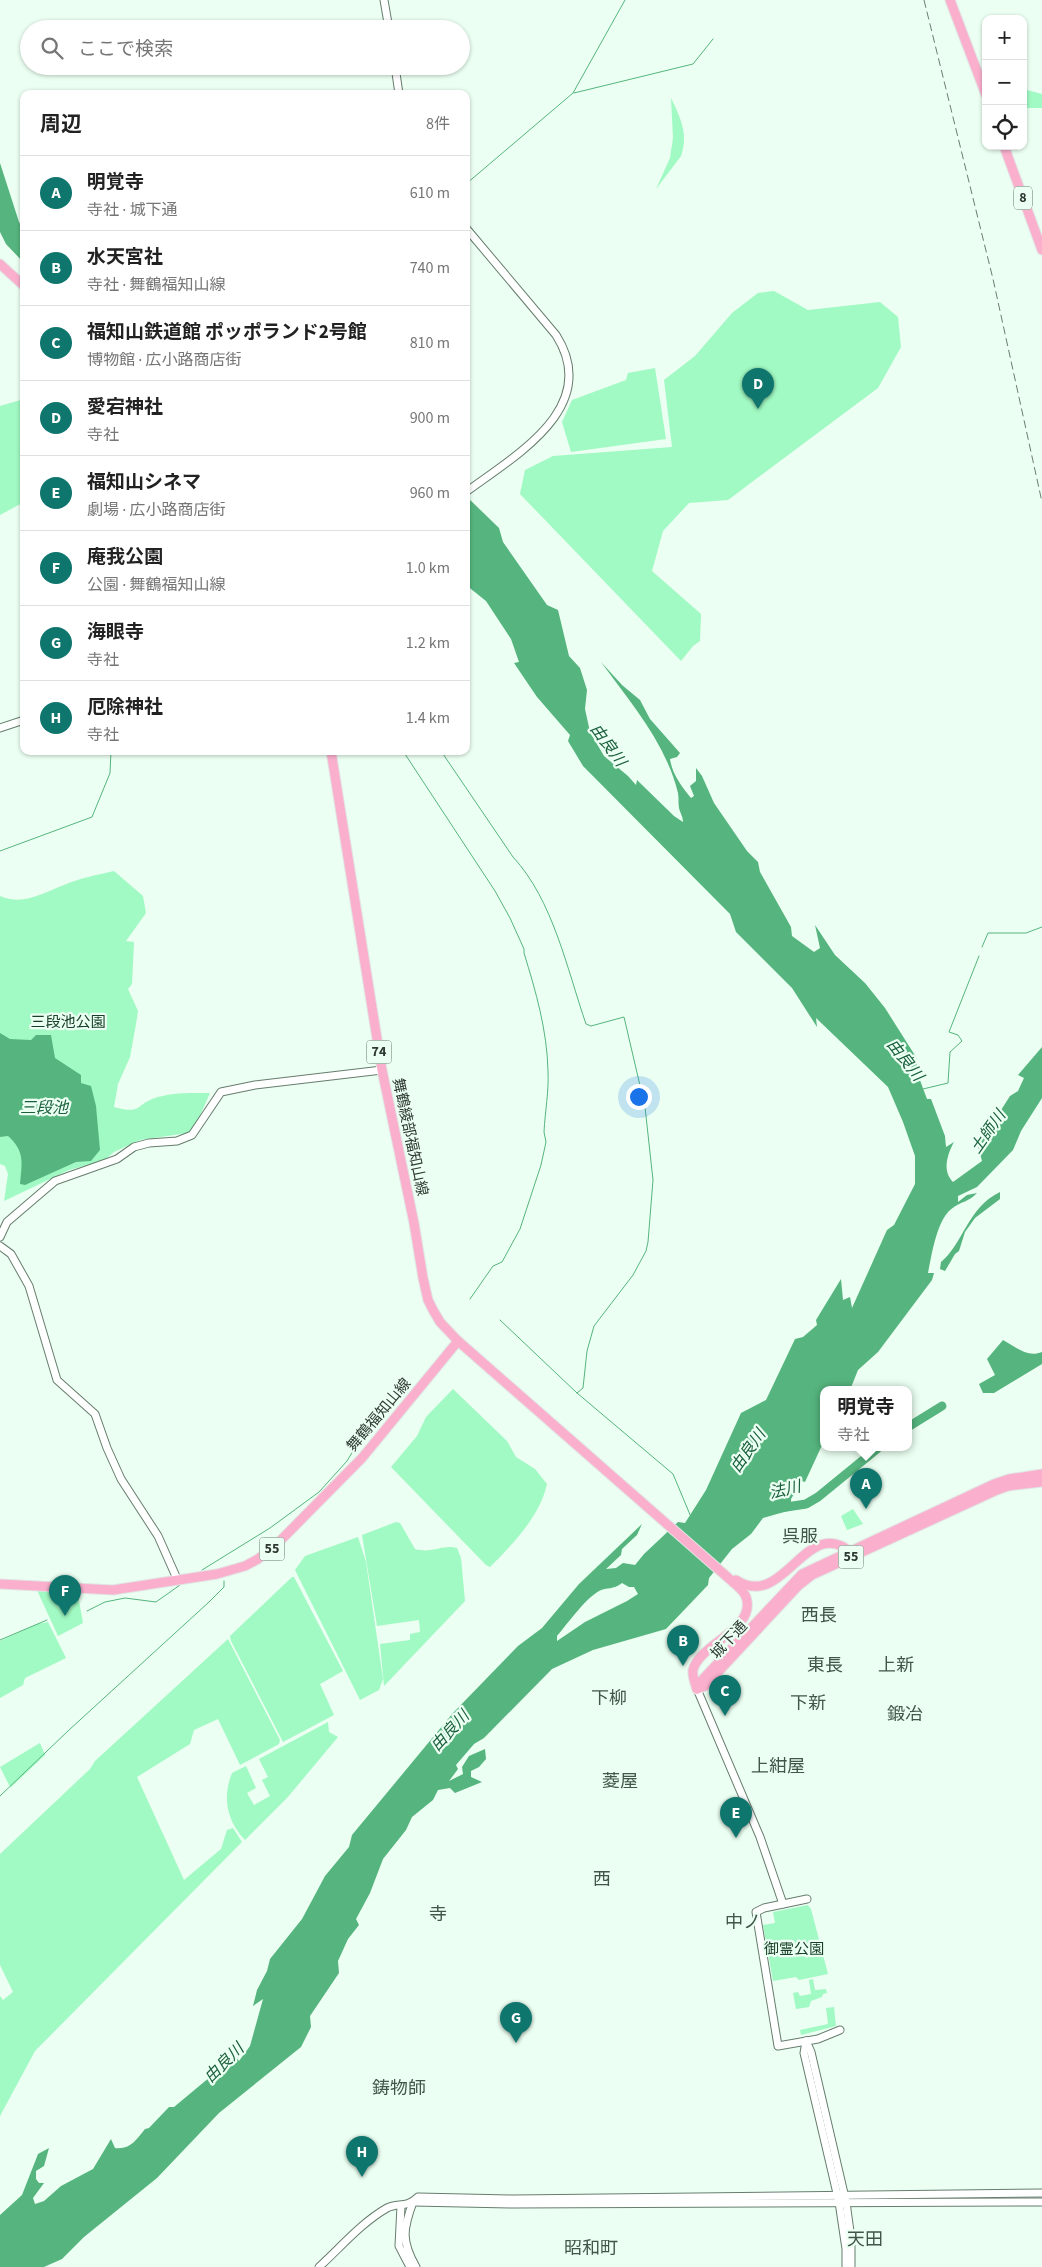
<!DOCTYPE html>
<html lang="ja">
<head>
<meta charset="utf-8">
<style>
	body { margin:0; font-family:"Source Sans 3","Noto Sans JP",sans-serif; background:#f6f6f6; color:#222 }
	.controls { position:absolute; right:15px; top:15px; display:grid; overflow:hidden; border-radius:10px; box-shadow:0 1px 4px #0004 }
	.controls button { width:45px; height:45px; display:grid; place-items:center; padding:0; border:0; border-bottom:1px solid #e0e0e0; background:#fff; color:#222; font:25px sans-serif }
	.you { position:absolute; left:638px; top:1096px; width:18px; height:18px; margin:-12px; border:4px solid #fff; border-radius:50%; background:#1a73e8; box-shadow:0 0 0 8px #1a73e833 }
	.badge { display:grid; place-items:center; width:32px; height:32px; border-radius:50%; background:#0f766e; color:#fff; font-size:16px; font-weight:700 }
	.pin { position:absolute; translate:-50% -41px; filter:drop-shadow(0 1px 2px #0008) }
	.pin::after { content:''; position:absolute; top:26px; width:18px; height:15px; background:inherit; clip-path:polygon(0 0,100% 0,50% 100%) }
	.popup { position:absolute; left:820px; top:1386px; width:92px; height:65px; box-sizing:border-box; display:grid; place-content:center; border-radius:10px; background:#fff; filter:drop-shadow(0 1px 4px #0005); font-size:16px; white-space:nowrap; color:#767676 }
	.popup b { font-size:19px; color:#222 }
	.popup::after { content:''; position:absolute; left:50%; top:100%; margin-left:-10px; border:10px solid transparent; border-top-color:#fff }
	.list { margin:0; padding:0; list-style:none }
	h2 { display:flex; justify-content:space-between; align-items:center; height:65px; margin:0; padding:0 20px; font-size:21px }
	h2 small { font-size:16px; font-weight:400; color:#767676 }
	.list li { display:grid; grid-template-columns:32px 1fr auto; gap:15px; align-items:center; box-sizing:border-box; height:75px; padding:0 20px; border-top:1px solid #e0e0e0 }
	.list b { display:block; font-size:19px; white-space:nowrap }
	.list p { margin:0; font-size:16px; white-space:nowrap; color:#767676 }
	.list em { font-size:16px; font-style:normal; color:#767676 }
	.icon { flex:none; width:28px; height:28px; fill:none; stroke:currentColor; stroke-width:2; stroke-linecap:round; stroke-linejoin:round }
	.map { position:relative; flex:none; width:1042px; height:2267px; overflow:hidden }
	.search { position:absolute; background:#fff; box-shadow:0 1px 4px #0004; left:20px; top:20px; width:450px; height:55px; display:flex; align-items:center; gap:12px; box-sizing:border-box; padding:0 18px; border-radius:28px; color:#767676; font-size:19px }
	.panel { position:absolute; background:#fff; box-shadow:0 1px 4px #0004; left:20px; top:90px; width:450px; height:665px; border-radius:10px }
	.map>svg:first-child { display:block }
</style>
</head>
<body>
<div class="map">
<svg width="1042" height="2267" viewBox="0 0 1042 2267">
	<rect width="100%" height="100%" fill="#ebfff2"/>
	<g fill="#a1fac3">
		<polygon points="1023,89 1042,94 1042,108 1023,108"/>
		<path d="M671,98C680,117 689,134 681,156L656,189L670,158L673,138Z"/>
		<polygon points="774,291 808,310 880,302 898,317 901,347 878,388 728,500 689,503 663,531 652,571 701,614 700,641 693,646 681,661 520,494 525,470 553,456 672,447 664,380 695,356 732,313 758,293"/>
		<polygon points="655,368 666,439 571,452 562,422 572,400 626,380 628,373"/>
		<polygon points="24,399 24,502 0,515 0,406"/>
		<path d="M114,871L143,896L146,913L126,941L134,942L132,984L128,989L138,1011L136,1024L130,1057L118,1084L114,1107C144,1115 134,1104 158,1097C175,1092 193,1093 210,1093L198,1120L188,1133L140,1140L114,1152L103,1161L69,1170L4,1201L8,1174L5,1166L0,1164V896C23,906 43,893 64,885C80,878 97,875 114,871Z"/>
		<path d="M453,1389L507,1441L516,1457L535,1469L547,1484C540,1516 513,1544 490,1567L486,1565L391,1467L417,1436L426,1417Z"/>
		<polygon points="853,1509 863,1524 847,1530 841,1516"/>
		<path d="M396,1522L400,1523L415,1549C432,1554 443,1544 457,1548L461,1558L465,1601L384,1686L380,1644L410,1640V1634L420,1632L419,1620L377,1626L362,1535Z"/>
		<polygon points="358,1537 366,1562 383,1679 379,1690 360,1700 295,1570 305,1556"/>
		<polygon points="292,1577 294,1577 343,1671 320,1684 334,1715 283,1742 231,1641 230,1636"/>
		<polygon points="36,1588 79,1590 78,1595 83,1623 58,1636"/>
		<polygon points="48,1622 66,1658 25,1678 23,1685 0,1698 0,1641 37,1624"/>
		<polygon points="228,1639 280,1740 279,1744 240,1765 218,1719 194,1730 190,1744 137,1777 184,1880 221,1849 227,1830 233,1828 242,1842 35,2051 0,2116 0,1996 3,2000 13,1992 0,1965 0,1854 90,1769 95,1761"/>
		<path d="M328,1722L329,1732L338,1737L287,1798L245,1840C227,1821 222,1798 232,1773L246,1766L256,1788L247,1793L254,1805L270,1796L262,1780L268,1777L259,1759Z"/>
		<polygon points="40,1743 45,1755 11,1787 9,1785 0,1767"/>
		<polygon points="808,1905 811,1909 828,1974 799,1980 796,1977 773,1981 763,1925 775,1923 773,1912"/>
		<polygon points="813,1979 815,1990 826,1989 827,1993 823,1994 822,1997 811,2001 809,2007 796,2009 793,1993 798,1992 800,1996 811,1994 809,1980"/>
		<polygon points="834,2007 836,2026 801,2035 800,2030 828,2024 826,2008"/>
	</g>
	<g fill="#56b57e" fill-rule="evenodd">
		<polygon points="0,163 19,222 24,231 24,263 6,244 0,232"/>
		<path d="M466,496L499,528L503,542L547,605L558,610L569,656L580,668L587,690L585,709L590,732L604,756L628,776L636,785L637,780L674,816L683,822C683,816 680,813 679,808C678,803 679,798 678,793C666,743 630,702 601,662L622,685L640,700L650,719L680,753L677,757L670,759C672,774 682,787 691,798L694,796L690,786L696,781V768L702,776L714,803L747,851L758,862L760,872L791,927L792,936L814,952L820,948L815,925L835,955L865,983L885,1008L916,1057L918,1075L927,1099H931L945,1136L946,1147L954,1142C947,1155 942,1171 953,1182L982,1161L978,1146L1010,1096L1018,1091L1024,1078L1018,1075L1042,1047V1098L1021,1131L1013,1150L977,1187L958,1196V1202L967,1195L977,1193C968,1202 963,1201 954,1207C937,1217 932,1254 928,1273H934L932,1280L878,1352L858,1370L850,1390H824L823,1443L805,1482L802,1481L791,1499V1510L763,1518L751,1534L732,1549L709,1578L708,1585L666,1629L593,1650L552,1669L484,1738L474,1744L456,1765L458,1769L449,1781L463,1774L462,1767L469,1756L485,1749L486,1759L479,1767L471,1771V1777L482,1782L455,1793L450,1788L438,1790L433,1800L412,1817L406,1830L383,1859L370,1893L356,1919L359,1925L348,1939L338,1961L339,1973L310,2016L311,2027L301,2047L219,2113L157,2178L84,2237L62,2259L44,2267H0V2215L22,2195L38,2154L49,2148L44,2166L36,2171V2179L39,2183H44L33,2198L35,2204L44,2201L61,2186L93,2169L111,2139L115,2148C130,2150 136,2140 145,2129L149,2128L169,2107H174L210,2077L214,2082L223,2074L219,2071L234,2054L239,2061L250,2046L263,1999L253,2006L257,1990L267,1971L270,1959L302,1919L325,1876L349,1847L352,1835L453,1713L518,1646L542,1628L579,1584L642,1524L637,1535L622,1549L621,1555L606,1569L616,1568L623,1563L635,1565L644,1554L678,1522L685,1523L706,1490L741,1413L766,1400L795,1339L803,1337L817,1325L816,1320L841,1279L843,1300L850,1297L852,1308L887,1230L894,1225L915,1184V1156L903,1122L888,1087L816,1018L817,1027L792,988L736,932L730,914L583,766L568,741L570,735L537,697L514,663L519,662L511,639L486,601L466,585ZM622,1583L629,1587H634L638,1594L627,1601L585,1622L557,1641V1636C568,1623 585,1599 599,1591C607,1587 613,1590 622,1583Z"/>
		<path d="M0,1033L10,1039L31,1040L36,1035H51L55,1058L81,1075V1083L91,1086L96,1106L100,1150L91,1161L76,1162L25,1185L20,1184C22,1163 25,1151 8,1136L0,1137Z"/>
		<path d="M1000,1192V1199L975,1218L965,1232L959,1251L955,1254L945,1271L940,1269L941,1262C964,1243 967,1208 1000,1192Z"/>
		<path d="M1003,1340C1016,1347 1027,1358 1042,1352V1364L994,1393H983L979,1384L995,1375L987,1359Z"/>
	</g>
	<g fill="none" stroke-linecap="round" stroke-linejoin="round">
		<g stroke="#56b57e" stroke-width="1">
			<polyline points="574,93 693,64 713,39"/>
			<polyline points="466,184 573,93 625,0"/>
			<path d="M403,751L495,891L510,918L524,949V953C536,992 547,1030 548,1071C549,1091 545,1112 544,1132L546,1142L541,1165L520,1229L502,1262L493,1266L470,1299"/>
			<path d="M441,751L513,857C553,900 567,969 586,1024L591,1026L624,1017L645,1107L653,1180L648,1242L646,1251L633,1275L594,1326L587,1351L583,1388L577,1393"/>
			<polyline points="0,851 92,817 110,773 111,751"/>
			<polyline points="982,947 988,933 1026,933 1042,927"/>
			<polyline points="923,1089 948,1083 950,1052 962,1041 958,1035 949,1032 979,956"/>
			<polyline points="500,1320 577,1393 673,1474 691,1517"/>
			<polyline points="202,1570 270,1528 319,1492 347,1461 364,1433"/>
			<polyline points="87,1611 105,1602 125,1598 156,1602 180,1585"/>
			<polyline points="0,1640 47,1620"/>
			<polyline points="0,1796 69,1730 209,1602 224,1587 224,1581"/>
		</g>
		<g stroke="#56b57e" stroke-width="9">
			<polyline points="908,1427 942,1406"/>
			<polyline points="780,1508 806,1504 818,1497 878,1448"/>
		</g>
		<defs>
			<g id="tertiary">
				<polyline points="384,0 389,29"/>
				<polyline points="395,66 399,94"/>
				<path d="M466,228L556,335C602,407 516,455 466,492"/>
				<polyline points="0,728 24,720"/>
				<polyline points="0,1237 7,1222 55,1181 117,1159 134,1147 149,1143 177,1141 192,1135 221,1092 255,1085 382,1070"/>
				<polyline points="0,1246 11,1254 29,1286 57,1380 95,1414 107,1448 121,1479 158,1536 178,1581"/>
				<polyline points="697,1689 760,1837 783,1904"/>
				<polyline points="807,1899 764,1908 756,1912 778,2046 818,2039 840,2030"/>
				<polyline points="806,2041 811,2052 846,2202 851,2239 851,2267"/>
				<polyline points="806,2041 804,2053 839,2202 846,2249 846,2267"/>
				<polyline points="413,2202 513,2204 1042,2202"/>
				<path d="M413,2202C403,2229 401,2241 416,2267"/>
				<polyline points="401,2206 399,2246 410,2267"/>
				<path d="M319,2267C341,2247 361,2223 387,2208C398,2202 406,2209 418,2197L513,2199L1042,2193"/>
			</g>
			<g id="primary">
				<polyline points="950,0 986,95"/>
				<polyline points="1004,146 1042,250"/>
				<polyline points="0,264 24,286"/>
				<path d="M331,751L382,1070L414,1223L423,1278L428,1300L433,1310L440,1322L458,1341L733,1582C737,1586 744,1591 746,1597C757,1629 699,1644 693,1670C692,1676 695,1683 697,1689"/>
				<path d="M736,1580C785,1612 806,1511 853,1554"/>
				<polyline points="0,1584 113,1590 217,1574 245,1566 258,1559 277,1544 362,1458 458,1341"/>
				<polyline points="697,1689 702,1680 802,1574 994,1484 1009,1479 1042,1474"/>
				<polyline points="697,1689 705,1686 798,1586 812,1575 997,1490 1008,1486 1042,1482"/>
			</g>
		</defs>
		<use href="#tertiary" stroke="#677d6e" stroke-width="9"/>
		<use href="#primary" stroke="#e2e3e3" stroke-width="11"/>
		<use href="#tertiary" stroke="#fff" stroke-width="7"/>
		<use href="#primary" stroke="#fab0cd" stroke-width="9"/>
		<polyline stroke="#6e7b72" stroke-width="1" stroke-dasharray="8 4" stroke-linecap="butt" points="924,0 993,279 1042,502"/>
	</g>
	<g text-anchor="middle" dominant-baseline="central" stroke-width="4.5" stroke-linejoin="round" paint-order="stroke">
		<g fill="#ebfff2" stroke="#68756d" stroke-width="1">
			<rect x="1014" y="186.5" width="18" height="23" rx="4"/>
			<rect x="366.5" y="1040.5" width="25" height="23" rx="4"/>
			<rect x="259.5" y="1537.5" width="25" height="23" rx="4"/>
			<rect x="838.5" y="1545.5" width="25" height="23" rx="4"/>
		</g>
		<g font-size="14" font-weight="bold" fill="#303a34">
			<text x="1023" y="198">8</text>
			<text x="379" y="1052">74</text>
			<text x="272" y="1549">55</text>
			<text x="851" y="1557">55</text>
		</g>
		<g font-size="15" fill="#184029" stroke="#ebfff2">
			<text x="68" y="1022">三段池公園</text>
			<text x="794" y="1949">御霊公園</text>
		</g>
		<g font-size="15" fill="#303a34" stroke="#ebfff2">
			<text transform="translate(410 1137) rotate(78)">舞鶴綾部福知山線</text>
			<text transform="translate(379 1415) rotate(-50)">舞鶴福知山線</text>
			<text transform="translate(729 1640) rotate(-47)">城下通</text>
		</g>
		<g font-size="16" font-style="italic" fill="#1b603c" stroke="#ebfff2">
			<text transform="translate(608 745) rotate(54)">由良川</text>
			<text transform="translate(905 1060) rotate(52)">由良川</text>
			<text x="44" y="1108">三段池</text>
			<text transform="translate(988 1132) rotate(-55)">土師川</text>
			<text transform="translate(748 1451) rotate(-55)">由良川</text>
			<text transform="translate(785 1490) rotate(-13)">法川</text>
			<text transform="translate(450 1731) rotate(-47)">由良川</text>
			<text transform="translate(224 2063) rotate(-45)">由良川</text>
		</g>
		<g font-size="18" fill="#42574a" stroke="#ebfff2">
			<text x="800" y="1536">呉服</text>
			<text x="819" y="1615">西長</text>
			<text x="825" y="1665">東長</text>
			<text x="896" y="1665">上新</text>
			<text x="609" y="1698">下柳</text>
			<text x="808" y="1703">下新</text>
			<text x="905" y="1714">鍛冶</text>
			<text x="778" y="1766">上紺屋</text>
			<text x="620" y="1781">菱屋</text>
			<text x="602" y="1879">西</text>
			<text x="438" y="1914">寺</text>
			<text x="743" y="1922">中ノ</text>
			<text x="399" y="2088">鋳物師</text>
			<text x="865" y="2239">天田</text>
			<text x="591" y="2248">昭和町</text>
		</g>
	</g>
</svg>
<div class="controls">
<button>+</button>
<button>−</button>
<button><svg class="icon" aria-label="locate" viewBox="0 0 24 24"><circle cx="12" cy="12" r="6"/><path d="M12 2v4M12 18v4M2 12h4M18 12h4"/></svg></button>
</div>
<div class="you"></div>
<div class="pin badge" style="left:866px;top:1509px">A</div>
<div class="popup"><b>明覚寺</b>寺社</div>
<div class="pin badge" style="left:683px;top:1666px">B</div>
<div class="pin badge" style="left:725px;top:1716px">C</div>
<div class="pin badge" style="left:758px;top:409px">D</div>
<div class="pin badge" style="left:736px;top:1838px">E</div>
<div class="pin badge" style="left:65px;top:1616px">F</div>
<div class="pin badge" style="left:516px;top:2043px">G</div>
<div class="pin badge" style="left:362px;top:2177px">H</div>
<div class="search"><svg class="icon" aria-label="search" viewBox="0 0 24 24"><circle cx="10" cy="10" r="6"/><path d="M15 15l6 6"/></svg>ここで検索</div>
<section class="panel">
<h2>周辺<small>8件</small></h2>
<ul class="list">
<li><span class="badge">A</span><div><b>明覚寺</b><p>寺社 · 城下通</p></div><em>610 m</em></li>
<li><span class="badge">B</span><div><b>水天宮社</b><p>寺社 · 舞鶴福知山線</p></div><em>740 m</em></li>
<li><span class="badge">C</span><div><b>福知山鉄道館 ポッポランド2号館</b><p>博物館 · 広小路商店街</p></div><em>810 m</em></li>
<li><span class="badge">D</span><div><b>愛宕神社</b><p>寺社</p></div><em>900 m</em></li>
<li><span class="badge">E</span><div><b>福知山シネマ</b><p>劇場 · 広小路商店街</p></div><em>960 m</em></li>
<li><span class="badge">F</span><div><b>庵我公園</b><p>公園 · 舞鶴福知山線</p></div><em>1.0 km</em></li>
<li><span class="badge">G</span><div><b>海眼寺</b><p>寺社</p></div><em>1.2 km</em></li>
<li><span class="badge">H</span><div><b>厄除神社</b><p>寺社</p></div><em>1.4 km</em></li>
</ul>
</section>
</div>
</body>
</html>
